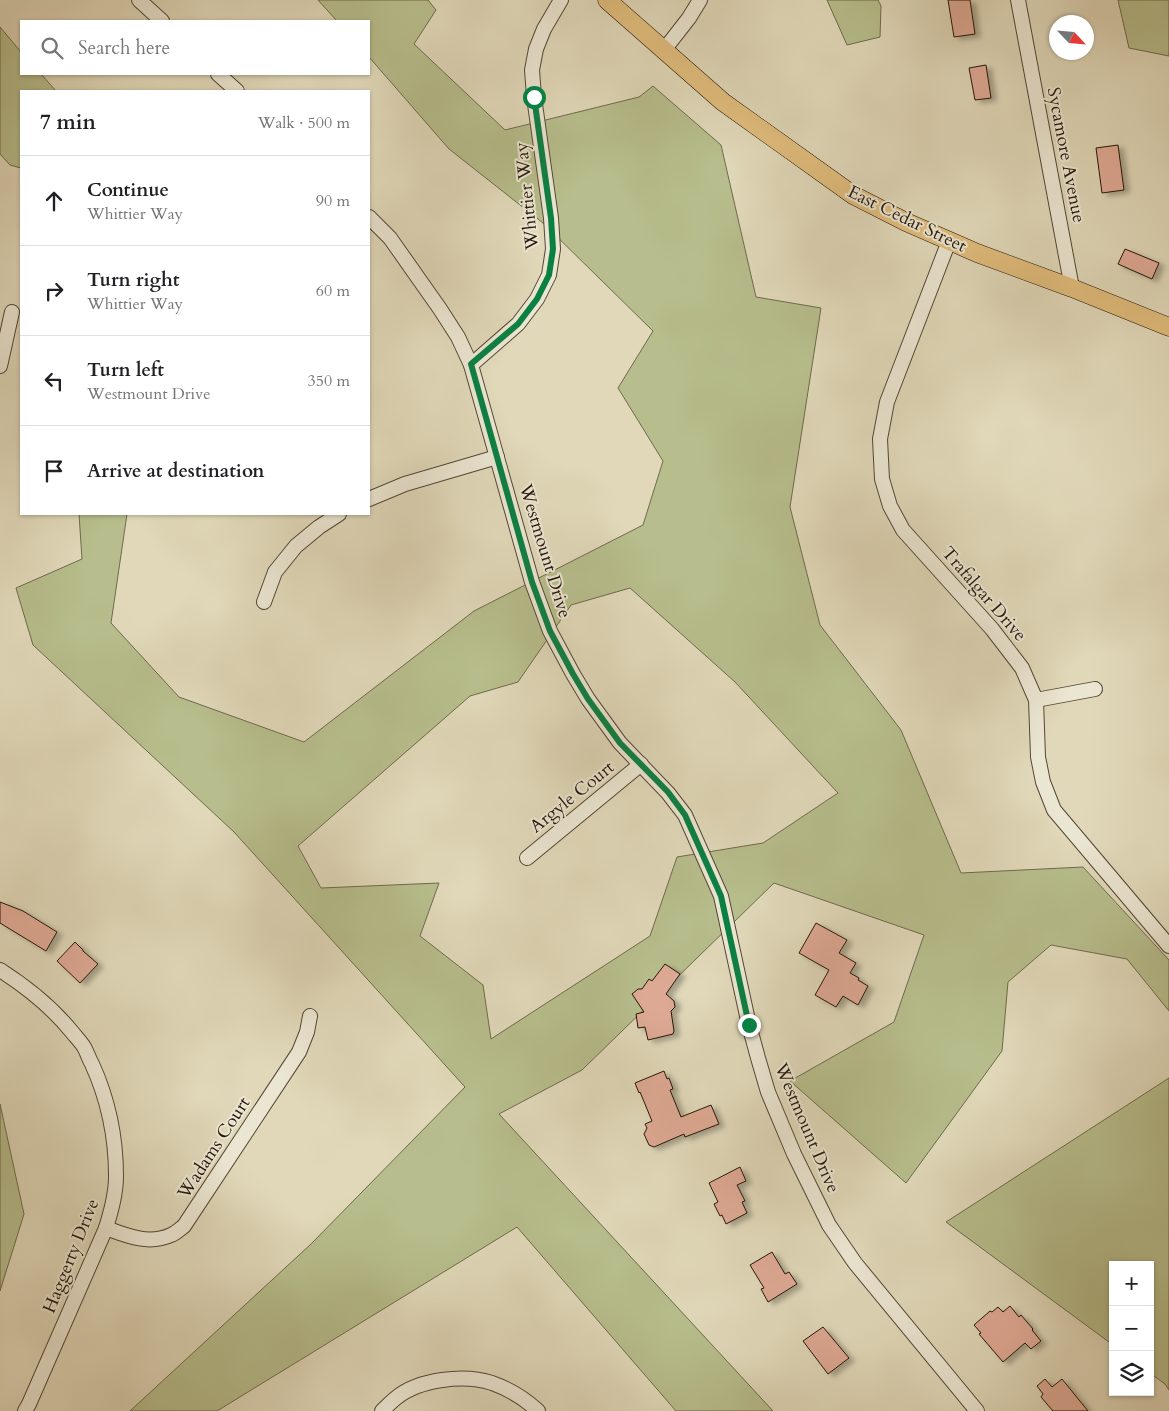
<!DOCTYPE html>
<html lang="en">
<head>
<meta charset="utf-8">
<style>
	body { margin:0; font-family:Cardo,serif; background:#f2f2f2; color:#202124 }
	.controls { position:absolute; right:15px; bottom:15px; display:grid; overflow:hidden; border-radius:0px; box-shadow:0 1px 4px #0004 }
	.controls button { width:45px; height:45px; display:grid; place-items:center; padding:0; border:0; border-bottom:1px solid #e0e0e0; background:#fff; color:#202124; font:25px sans-serif }
	.compass { position:absolute; left:1049px; top:15px; width:45px; height:45px; border-radius:50%; background:#fff; box-shadow:0 1px 4px #0004; rotate:116deg }
	.stop { position:absolute; width:15px; height:15px; margin:-11px; border:4px solid #0b8043; border-radius:50%; background:#fff }
	.stop.end { background:#0b8043; border-color:#fff; box-shadow:0 1px 5px #0008 }
	.list { margin:0; padding:0; list-style:none }
	h2 { display:flex; justify-content:space-between; align-items:center; height:65px; margin:0; padding:0 20px; font-size:21px }
	h2 small { font-size:16px; font-weight:400; color:#757577 }
	.list li { display:grid; grid-template-columns:32px 1fr auto; gap:15px; align-items:center; box-sizing:border-box; height:90px; padding:0 20px; border-top:1px solid #e0e0e0 }
	.list b { display:block; font-size:19px; white-space:nowrap }
	.list p { margin:0; font-size:16px; white-space:nowrap; color:#757577 }
	.list em { font-size:16px; font-style:normal; color:#757577 }
	.icon { flex:none; width:28px; height:28px; fill:none; stroke:currentColor; stroke-width:2; stroke-linecap:round; stroke-linejoin:round }
	.map { position:relative; flex:none; width:1169px; height:1411px; overflow:hidden }
	.search { position:absolute; background:#fff; box-shadow:0 1px 4px #0004; left:20px; top:20px; width:350px; height:55px; display:flex; align-items:center; gap:12px; box-sizing:border-box; padding:0 18px; border-radius:0px; color:#757577; font-size:19px }
	.panel { position:absolute; background:#fff; box-shadow:0 1px 4px #0004; left:20px; top:90px; width:350px; height:425px; border-radius:0px }
	.map>svg:first-child { display:block }
</style>
</head>
<body>
<div class="map">
<svg width="1169" height="1411" viewBox="0 0 1169 1411">
	<defs>
		<filter id="shadow"><feDropShadow dx="5.5" dy="3" stdDeviation="2.5" flood-color="#0004"/></filter>
	</defs>
	<rect width="100%" height="100%" fill="#e0d8b9"/>
	<filter id="stains"><feTurbulence type="fractalNoise" baseFrequency=".004" numOctaves="4"/><feColorMatrix values="0 0 0 0 .2 0 0 0 0 .09 0 0 0 0 .02 0 0 0 .5 -.17"/></filter>
	<radialGradient id="worn" r=".72"><stop offset=".6" stop-color="#630" stop-opacity="0"/><stop offset="1" stop-color="#630" stop-opacity=".3"/></radialGradient>
	<g fill="#b7bd8c" stroke="#6e6a4c" fill-rule="evenodd">
		<path d="M318,0H428L436,10L414,44L505,130L639,97L653,86L721,145L756,297L821,308L790,507L820,625L901,730L961,873L1083,867L1169,960V1011L1127,959L1051,945L1008,982L1002,1051L906,1183L790,1081L894,1022L924,935L774,883L582,1070L499,1114L773,1411H676L517,1227L217,1411H130L311,1244L465,1087L234,832L33,645L16,588L82,559L79,514H127L111,623L179,697L304,742L474,611L643,525L663,461L618,388L653,331L543,223L449,149L369,57V21H337ZM630,588L735,682L838,793L763,843L677,857L650,936L491,1039L483,985L420,936L439,883L321,888L298,846L470,696L518,682L571,605Z"/>
		<polygon points="827,0 878,0 881,6 880,37 847,45"/>
		<polygon points="1118,0 1169,0 1169,56 1129,48"/>
		<polygon points="0,27 21,52 21,74 41,74 56,91 21,91 21,168 10,165 0,154"/>
		<polygon points="1169,1078 1169,1390 1165,1384 1150,1373 1150,1265 1113,1265 1113,1345 946,1222"/>
		<polygon points="0,1104 24,1214 0,1291"/>
	</g>
	<g fill="#dea994" stroke="#25170b" filter="url(#shadow)">
		<polygon points="948,0 970,0 975,34 954,37"/>
		<polygon points="986,65 991,98 975,100 969,68"/>
		<polygon points="1118,145 1124,190 1102,193 1096,148"/>
		<polygon points="1125,249 1159,263 1152,279 1118,264"/>
		<polygon points="0,902 23,911 57,932 46,951 0,923"/>
		<polygon points="816,923 847,940 839,953 856,963 850,973 859,978 858,980 868,986 858,1005 843,996 836,1007 815,995 829,970 799,953"/>
		<polygon points="75,942 83,950 83,951 98,964 80,983 57,961"/>
		<polygon points="665,964 680,974 666,994 674,1001 675,1007 671,1011 674,1031 673,1034 648,1040 645,1027 638,1028 636,1014 644,1012 632,994 638,989 642,989 649,979 652,981"/>
		<polygon points="664,1071 667,1079 669,1078 673,1089 670,1090 681,1117 711,1105 719,1124 685,1137 684,1134 654,1147 649,1145 644,1134 647,1128 645,1124 652,1121 640,1092 639,1093 635,1083"/>
		<polygon points="740,1167 746,1181 737,1185 745,1201 742,1202 747,1213 726,1224 722,1215 720,1216 714,1204 718,1202 709,1183"/>
		<polygon points="772,1252 785,1274 789,1272 797,1284 768,1302 761,1289 764,1288 750,1265"/>
		<polygon points="1010,1306 1019,1317 1021,1315 1033,1329 1032,1330 1041,1341 1031,1349 1025,1343 1003,1362 979,1334 981,1333 974,1325 990,1311 992,1312 998,1307 1003,1312"/>
		<polygon points="823,1327 849,1358 828,1374 803,1341"/>
		<polygon points="1045,1379 1052,1387 1062,1379 1088,1411 1053,1411 1041,1397 1043,1394 1037,1386"/>
	</g>
	<g fill="none" stroke-linecap="round" stroke-linejoin="round">
		<defs>
			<g id="minor">
				<polyline points="139,0 162,21"/>
				<polyline points="1018,0 1072,288"/>
				<polyline points="664,50 689,18 700,0"/>
				<polyline points="218,74 237,91"/>
				<polyline points="369,217 390,238 440,309 458,337 471,365 532,582 550,631 573,674 588,699 620,743 668,793 685,815 721,896 749,1025 758,1058 768,1092 794,1154 829,1225 855,1263 977,1411"/>
				<polyline points="949,241 887,402 880,439 882,479 890,506 903,530 992,629 1022,668 1036,700 1038,757 1043,782 1054,810 1169,946"/>
				<polyline points="471,365 518,324 537,299 549,275 553,249 551,218 534,97 532,70 536,49 544,29 561,0"/>
				<polyline points="0,366 12,312"/>
				<polyline points="369,499 405,484 497,457"/>
				<polyline points="264,602 275,572 296,546 319,527 339,514"/>
				<polyline points="1036,700 1095,689"/>
				<polyline points="527,858 641,764"/>
				<path d="M0,970C28,988 51,1006 72,1032C76,1037 81,1042 84,1047C87,1052 89,1059 92,1064C108,1099 116,1138 116,1176C116,1194 111,1211 106,1228L29,1404L25,1411"/>
				<path d="M106,1228C127,1236 149,1245 171,1235C176,1233 180,1229 184,1226L299,1052L307,1032L310,1016"/>
				<path d="M382,1411C386,1407 391,1402 396,1398C419,1379 464,1374 492,1383C509,1389 525,1399 538,1411"/>
			</g>
			<polyline id="major" points="607,0 723,102 853,195 906,222 977,253 1072,288 1169,327"/>
		</defs>
		<use href="#minor" stroke="#544736" stroke-width="16"/>
		<use href="#major" stroke="#25170b" stroke-width="19"/>
		<use href="#minor" stroke="#ebe6d2" stroke-width="14"/>
		<use href="#major" stroke="#e0bc7c" stroke-width="18"/>
	</g>
	<g fill="none" stroke-linecap="round" stroke-linejoin="round">
		<polyline stroke="#0b8043" stroke-width="6" points="534,97 551,218 553,249 549,275 537,299 518,324 471,364 532,582 550,631 573,674 588,699 620,743 668,792 685,815 721,896 749,1025"/>
	</g>
	<g text-anchor="middle" dominant-baseline="central" stroke-width="4" stroke-linejoin="round" paint-order="stroke">
		<g font-size="18" fill="#25170b" stroke="#ebe6d2">
			<text transform="translate(1066 155) rotate(79)">Sycamore Avenue</text>
			<text transform="translate(527 196) rotate(-96)">Whittier Way</text>
			<text transform="translate(907 219) rotate(26)">East Cedar Street</text>
			<text transform="translate(545 551) rotate(73)">Westmount Drive</text>
			<text transform="translate(984 594) rotate(49)">Trafalgar Drive</text>
			<text transform="translate(572 797) rotate(-39)">Argyle Court</text>
			<text transform="translate(807 1128) rotate(67)">Westmount Drive</text>
			<text transform="translate(214 1148) rotate(-57)">Wadams Court</text>
			<text transform="translate(71 1256) rotate(-68)">Haggerty Drive</text>
		</g>
	</g>
	<rect width="100%" height="100%" filter="url(#stains)"/>
	<rect width="100%" height="100%" fill="url(#worn)"/>
</svg>
<div class="controls">
<button>+</button>
<button>−</button>
<button><svg class="icon" aria-label="layers" viewBox="0 0 24 24"><path d="M12 4l9 5-9 5-9-5zM3 14l9 5 9-5"/></svg></button>
</div>
<svg class="compass" viewBox="-18 -18 36 36"><path d="M0-13l5 13h-10z" fill="#e53935"/><path d="M0 13l5-13h-10z" fill="#757577"/></svg>
<div class="stop" style="left:534px;top:97px"></div>
<div class="stop end" style="left:749px;top:1025px"></div>
<div class="search"><svg class="icon" aria-label="search" viewBox="0 0 24 24"><circle cx="10" cy="10" r="6"/><path d="M15 15l6 6"/></svg>Search here</div>
<section class="panel">
<h2>7 min<small>Walk · 500 m</small></h2>
<ul class="list">
<li><svg class="icon" aria-label="ahead" viewBox="0 0 24 24"><path d="M12 20V5M6 11l6-6 6 6"/></svg><div><b>Continue</b><p>Whittier Way</p></div><em>90 m</em></li>
<li><svg class="icon" aria-label="right" viewBox="0 0 24 24"><path d="M7 20v-9h11M14 6l5 5-5 5"/></svg><div><b>Turn right</b><p>Whittier Way</p></div><em>60 m</em></li>
<li><svg class="icon" aria-label="left" viewBox="0 0 24 24"><path d="M17 20v-9H6M10 6l-5 5 5 5"/></svg><div><b>Turn left</b><p>Westmount Drive</p></div><em>350 m</em></li>
<li><svg class="icon" aria-label="arrive" viewBox="0 0 24 24"><path d="M6 21V4h12l-3 4 3 4H6"/></svg><div><b>Arrive at destination</b></div></li>
</ul>
</section>
</div>
</body>
</html>
